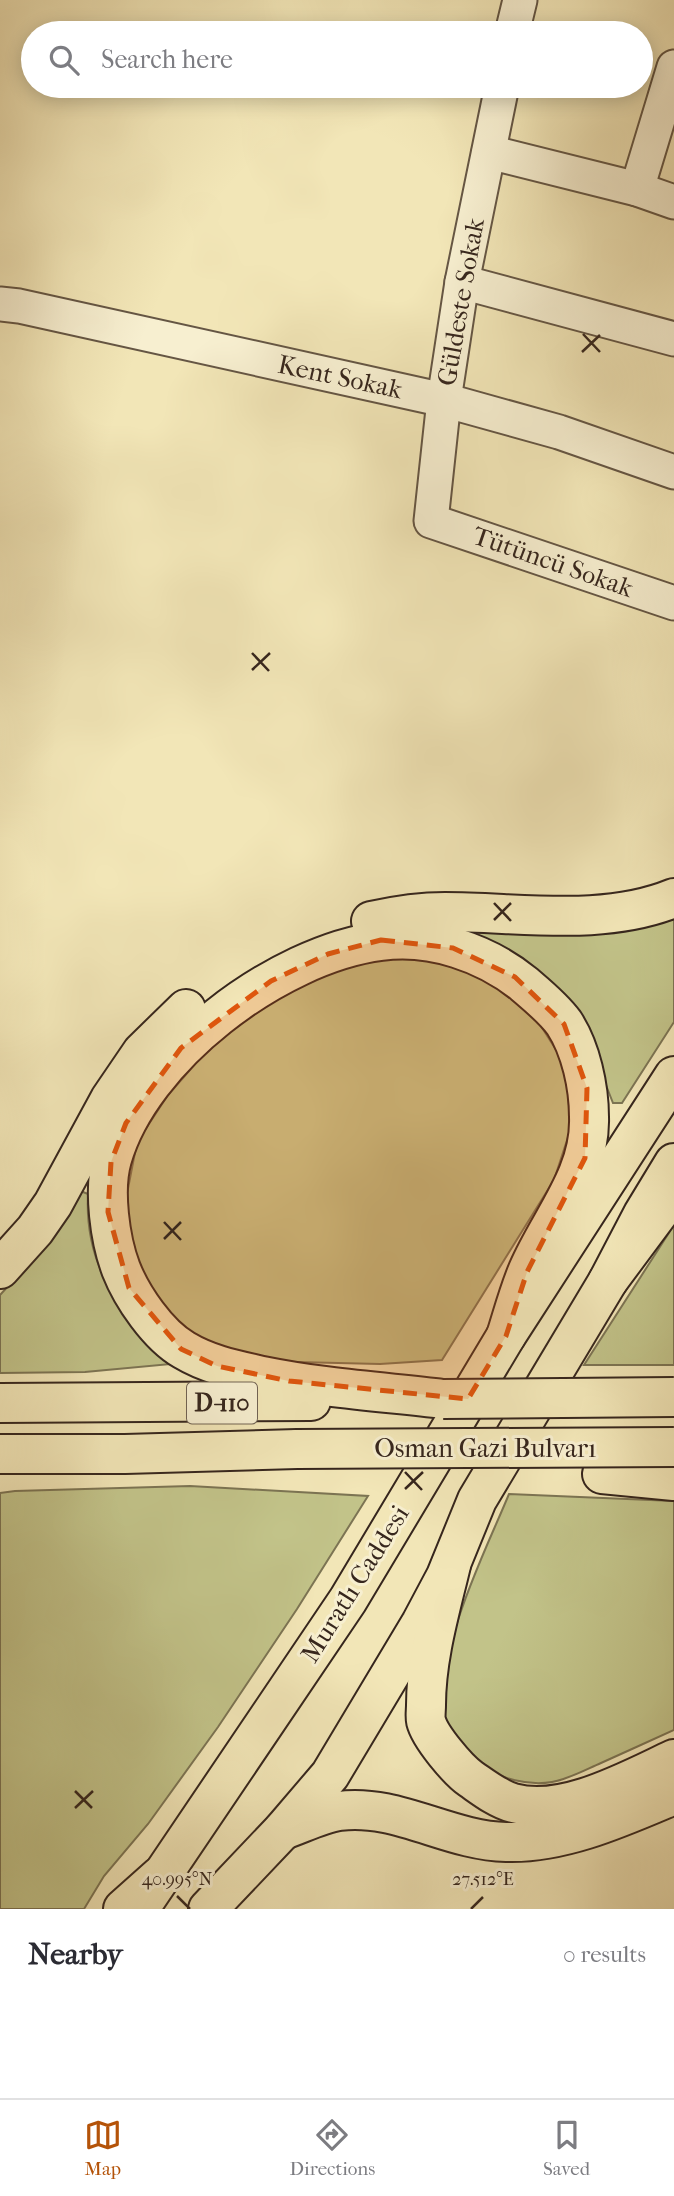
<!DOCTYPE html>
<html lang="en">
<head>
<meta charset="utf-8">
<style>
	body { margin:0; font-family:"IM FELL French Canon",serif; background:#f2f2f3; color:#2b2b33 }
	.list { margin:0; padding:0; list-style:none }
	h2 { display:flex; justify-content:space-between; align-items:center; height:91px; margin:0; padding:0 28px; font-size:30px }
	h2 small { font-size:23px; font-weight:400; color:#7c7c81 }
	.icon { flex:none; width:38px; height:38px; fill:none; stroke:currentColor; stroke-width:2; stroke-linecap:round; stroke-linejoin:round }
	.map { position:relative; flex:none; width:674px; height:1909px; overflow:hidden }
	.search { position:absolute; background:#fff; box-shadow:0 4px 18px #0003; left:21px; right:21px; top:21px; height:77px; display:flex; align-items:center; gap:18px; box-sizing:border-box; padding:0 24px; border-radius:38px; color:#7c7c81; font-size:26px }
	.sheet { height:189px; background:#fff }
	nav { display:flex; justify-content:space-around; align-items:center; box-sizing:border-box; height:98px; border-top:2px solid #e1e1e2; background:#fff; font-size:19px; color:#7c7c81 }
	nav a { display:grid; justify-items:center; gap:4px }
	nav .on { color:#b45309 }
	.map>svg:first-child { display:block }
</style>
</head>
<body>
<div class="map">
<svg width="674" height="1909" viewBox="0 0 674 1909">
	<rect width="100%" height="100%" fill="#f2e6b7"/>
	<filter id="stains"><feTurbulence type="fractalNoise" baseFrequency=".00286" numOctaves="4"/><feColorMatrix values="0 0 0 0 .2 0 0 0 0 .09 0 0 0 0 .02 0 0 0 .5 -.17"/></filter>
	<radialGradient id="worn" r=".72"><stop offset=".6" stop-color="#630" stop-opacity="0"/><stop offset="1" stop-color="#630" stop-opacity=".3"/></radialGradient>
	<g fill="#c2c389" stroke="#7c7453" stroke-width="2">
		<polygon points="674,915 674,1022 622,1103 613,1103 598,1065 429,925"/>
		<polygon points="412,957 465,967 504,992 539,1023 567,1067 570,1131 554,1180 442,1360 380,1364 252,1361 187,1332 154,1295 132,1255 125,1204 137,1142 168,1095 210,1047 266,1005 311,978 361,961"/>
		<path d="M78,1190L88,1194C84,1271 122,1311 171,1364L85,1372L0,1373V1295L42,1249Z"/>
		<polygon points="674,1225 674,1365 584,1365"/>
		<polygon points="190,1486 368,1496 297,1609 218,1727 148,1824 104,1876 84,1909 0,1909 0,1493 15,1491"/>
		<path d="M509,1494L674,1501V1730C650,1741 625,1752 601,1763C585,1770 569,1779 552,1782C529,1786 500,1779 481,1765C472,1759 449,1737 447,1726C429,1660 484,1555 509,1494Z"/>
	</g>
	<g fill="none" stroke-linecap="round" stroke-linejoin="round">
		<defs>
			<g id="minor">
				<polyline points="512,33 520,0"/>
				<polyline points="502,86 462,282 444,400 431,521 674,603"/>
				<polyline points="489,152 637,189 674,202"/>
				<polyline points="637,189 674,67"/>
				<polyline points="462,282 674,339"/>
				<polyline points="0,304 19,306 444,400 559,432 674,472"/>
			</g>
			<g id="major">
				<polyline points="142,1905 348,1600 506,1336 674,1076"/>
				<polyline points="208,1909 283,1830 330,1775 421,1623 446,1576 477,1500 608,1281 643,1214 674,1163"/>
			</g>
			<g id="highway">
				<path d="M371,921C394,916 421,912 445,912C520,912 603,927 674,898"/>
				<polyline points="0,1269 35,1230 53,1204 110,1099 142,1052 186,1009"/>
				<polyline points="608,1281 674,1192"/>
				<path d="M443,1399C383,1392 322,1388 263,1376C236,1370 209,1365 184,1350C158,1335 132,1297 121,1269C110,1240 103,1190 112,1159C141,1057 277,954 381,941C431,934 486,953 524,984C538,996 553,1008 564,1023C581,1049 589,1087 589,1117C591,1175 550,1219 528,1270C519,1291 513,1314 506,1336"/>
				<polyline points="0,1403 311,1401"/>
				<polyline points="0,1454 125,1454 297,1449"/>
				<polyline points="602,1474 674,1481"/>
				<path d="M451,1565C440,1611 426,1658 426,1705C426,1710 425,1717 426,1721C430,1737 458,1770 471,1779C484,1788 498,1799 513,1803C563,1817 629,1780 674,1759"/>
				<path d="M283,1830C301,1824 320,1814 339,1811C396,1803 449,1841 506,1842C563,1844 622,1817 674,1795"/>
				<polyline points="123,1909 160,1876"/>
			</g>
		</defs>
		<use href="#minor" stroke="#655644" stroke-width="37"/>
		<use href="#major" stroke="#36261d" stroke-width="42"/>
		<use href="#highway" stroke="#36261d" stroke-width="42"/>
		<use href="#minor" stroke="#f7efd0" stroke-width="33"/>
		<use href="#major" stroke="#f2e6b7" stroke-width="38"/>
		<use href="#highway" stroke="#f2e6b7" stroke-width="38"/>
		<defs>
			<g id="highway-bridge">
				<polyline points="443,1399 674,1397"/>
				<polyline points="297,1449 674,1447"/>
			</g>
		</defs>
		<use href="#highway-bridge" stroke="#36261d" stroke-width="42" stroke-linecap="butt"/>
		<use href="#highway-bridge" stroke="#f2e6b7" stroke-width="38"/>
	</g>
	<path fill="#df560d" fill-opacity="0.2" stroke="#df560d" stroke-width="5" stroke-dasharray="14 9" stroke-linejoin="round" d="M381,940L453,948L515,977L564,1024L587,1088L585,1158L527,1272L506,1336L468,1399L289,1381L217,1366L181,1349L129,1288L108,1212L111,1162L126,1123L181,1048L271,981L328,954Z"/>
	<path fill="none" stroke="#36261d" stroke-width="2.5" d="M583,334L600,352M582,352L600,335M252,653L269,671M252,670L270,653M494,903L511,921M494,920L511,903M164,1222L181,1240M164,1239L181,1222M405,1472L422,1490M405,1489L423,1472M75,1791L92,1808M75,1808L93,1791M177,1896L190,1909M471,1909L483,1897"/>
	<g text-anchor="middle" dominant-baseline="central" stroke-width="6" stroke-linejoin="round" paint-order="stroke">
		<rect fill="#f7efd0" stroke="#706253" stroke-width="2" x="187" y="1382.5" width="70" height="41" rx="5"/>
		<g font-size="24" font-weight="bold" fill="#36261d">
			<text x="222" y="1403">D-110</text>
		</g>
		<g font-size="26" fill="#36261d" stroke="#f7efd0">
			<text transform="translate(461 302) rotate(-80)">Güldeste Sokak</text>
			<text transform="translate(340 377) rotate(12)">Kent Sokak</text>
			<text transform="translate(553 562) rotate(19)">Tütüncü Sokak</text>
			<text x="485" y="1448">Osman Gazi Bulvarı</text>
			<text transform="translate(355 1584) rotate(-58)">Muratlı Caddesi</text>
		</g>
	</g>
	<g font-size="18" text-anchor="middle" fill="#36261d" stroke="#f7efd0" stroke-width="6" stroke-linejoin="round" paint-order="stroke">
		<text x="177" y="1885">40.995°N</text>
		<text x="483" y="1885">27.512°E</text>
	</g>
	<rect width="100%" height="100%" filter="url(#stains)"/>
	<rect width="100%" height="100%" fill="url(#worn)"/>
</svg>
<div class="search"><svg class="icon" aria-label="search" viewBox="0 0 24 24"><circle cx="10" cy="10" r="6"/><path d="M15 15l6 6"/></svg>Search here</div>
</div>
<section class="sheet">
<h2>Nearby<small>0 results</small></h2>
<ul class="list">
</ul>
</section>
<nav>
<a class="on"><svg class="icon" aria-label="map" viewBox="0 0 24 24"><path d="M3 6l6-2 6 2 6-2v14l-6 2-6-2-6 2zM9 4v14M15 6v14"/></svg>Map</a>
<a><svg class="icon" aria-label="directions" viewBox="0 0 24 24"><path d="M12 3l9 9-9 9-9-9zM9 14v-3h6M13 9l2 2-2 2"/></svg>Directions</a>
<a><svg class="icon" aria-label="saved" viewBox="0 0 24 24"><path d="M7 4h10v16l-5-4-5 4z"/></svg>Saved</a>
</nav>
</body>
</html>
